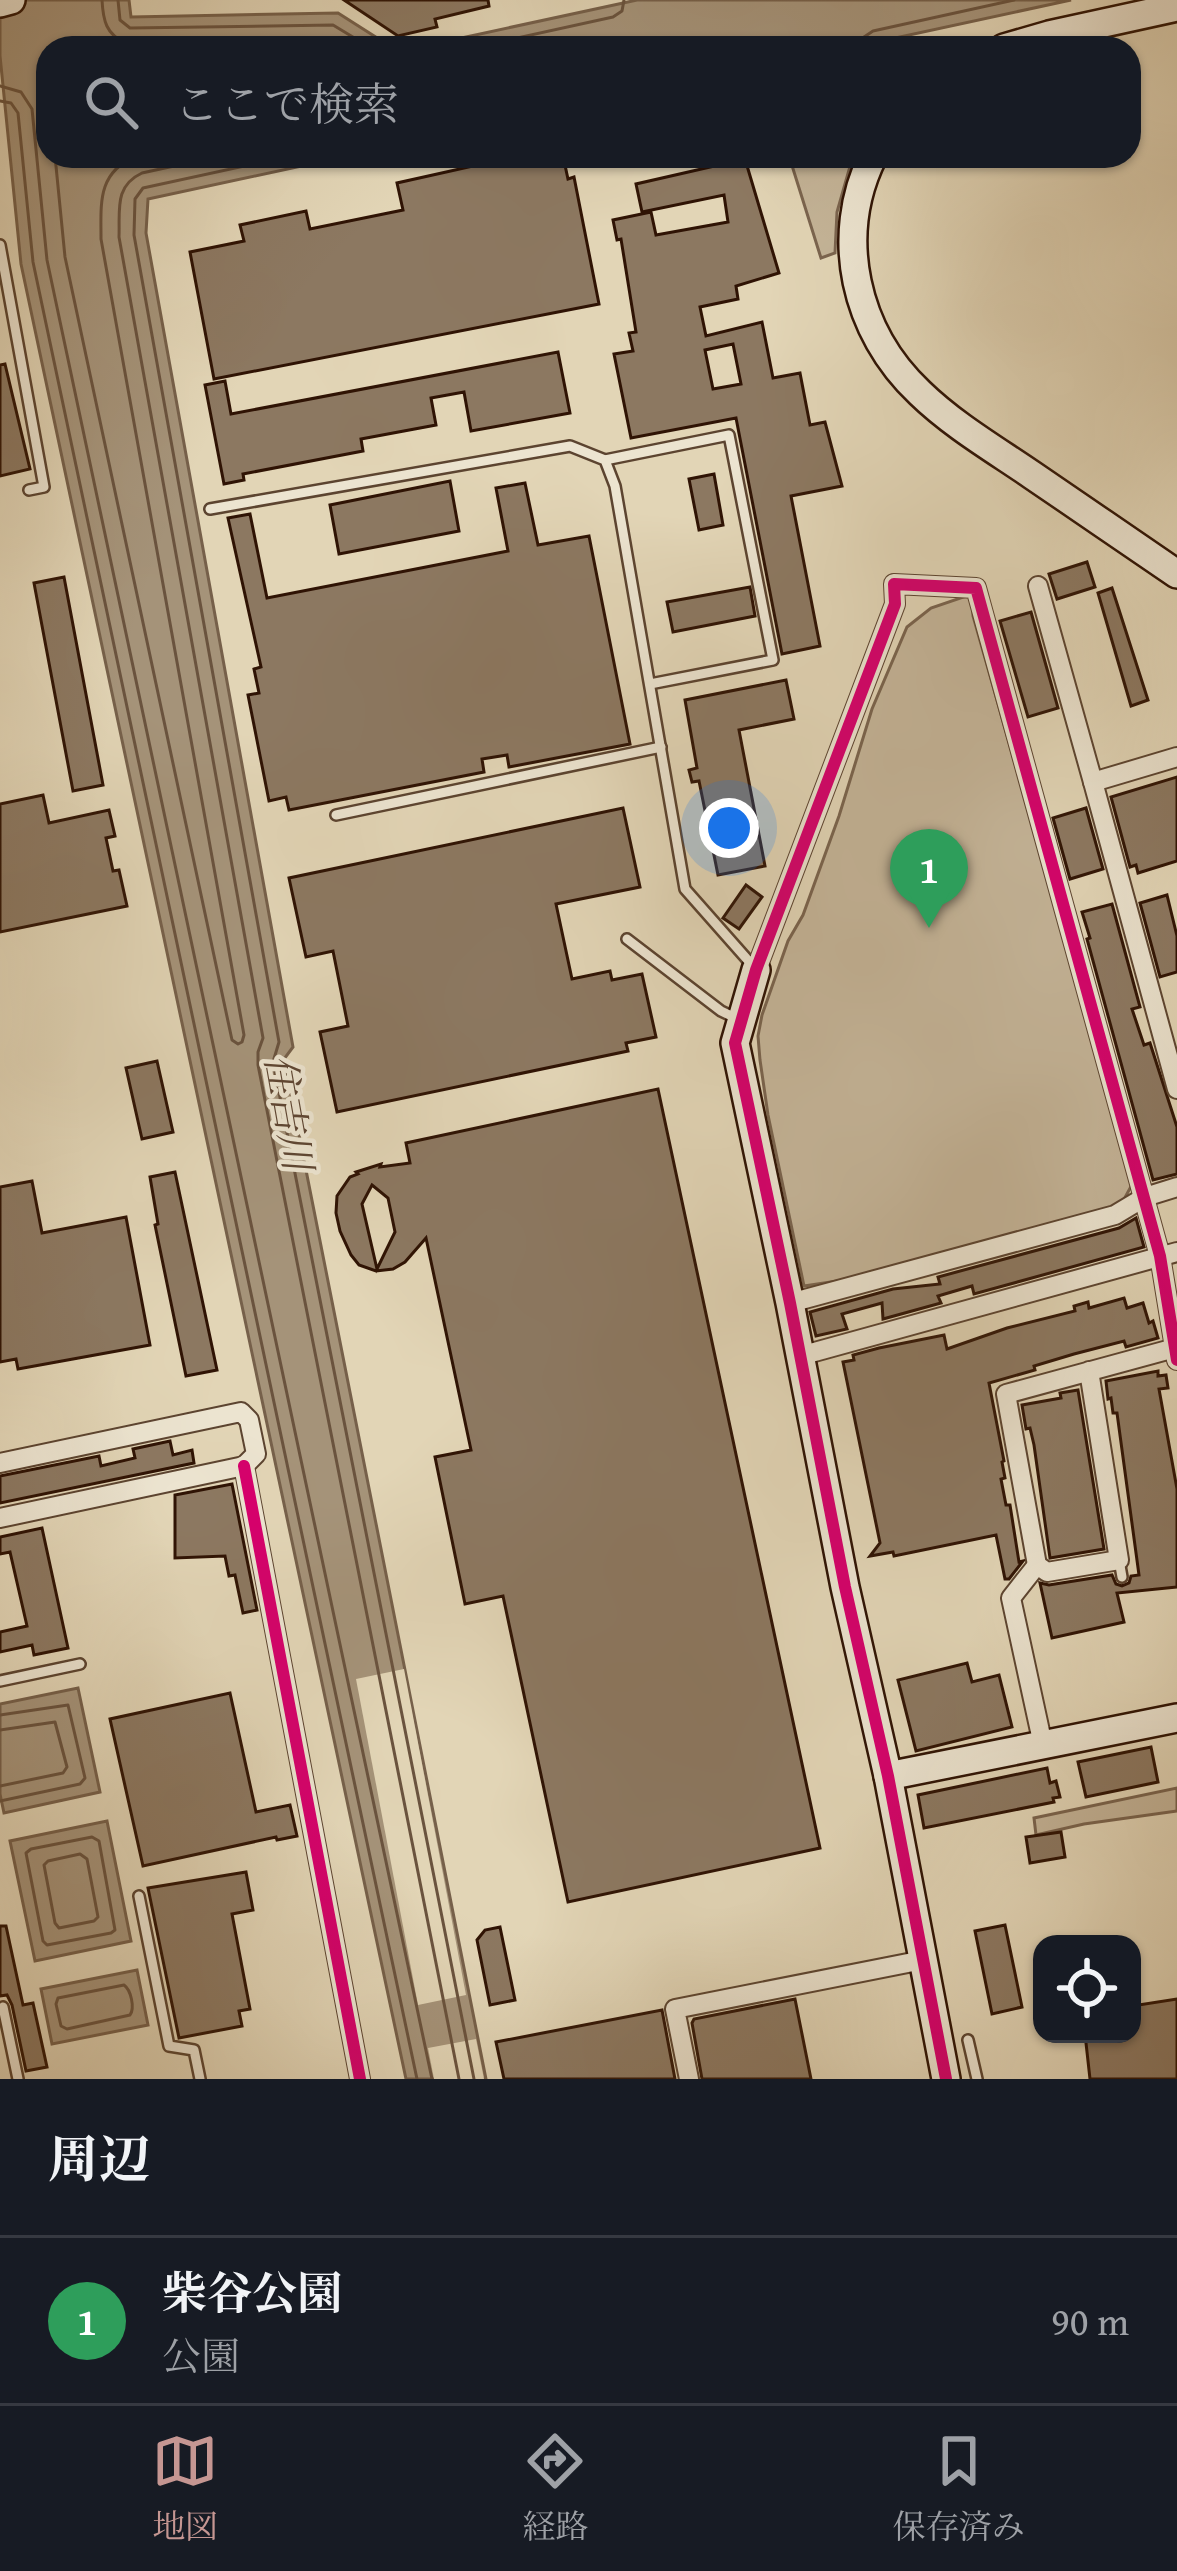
<!DOCTYPE html>
<html lang="ja">
<head>
<meta charset="utf-8">
<style>
	body { margin:0; font-family:"Gentium Book Plus","Noto Serif JP",serif; background:#20242c; color:#f1f3f6 }
	.controls { position:absolute; right:36px; bottom:36px; display:grid; overflow:hidden; border-radius:24px; box-shadow:0 3px 9px #0004 }
	.controls button { width:108px; height:108px; display:grid; place-items:center; padding:0; border:0; border-bottom:3px solid #363941; background:#171b24; color:#f1f3f6; font:60px sans-serif }
	.you { position:absolute; left:729px; top:828px; width:42px; height:42px; margin:-30px; border:9px solid #fff; border-radius:50%; background:#1a73e8; box-shadow:0 0 0 18px #1a73e833 }
	.badge { display:grid; place-items:center; width:78px; height:78px; border-radius:50%; background:#c59692; color:#fff; font-size:39px; font-weight:700 }
	.pin { position:absolute; translate:-50% -99px; filter:drop-shadow(0 3px 6px #0008) }
	.pin::after { content:''; position:absolute; top:63px; width:42px; height:36px; background:inherit; clip-path:polygon(0 0,100% 0,50% 100%) }
	.list { margin:0; padding:0; list-style:none }
	h2 { display:flex; justify-content:space-between; align-items:center; height:156px; margin:0; padding:0 48px; font-size:51px }
	h2 small { font-size:39px; font-weight:400; color:#9ea1a6 }
	.list li { display:grid; grid-template-columns:78px 1fr auto; gap:36px; align-items:center; box-sizing:border-box; height:168px; padding:0 48px; border-top:3px solid #363941 }
	.list b { display:block; font-size:45px; white-space:nowrap }
	.list p { margin:0; font-size:39px; white-space:nowrap; color:#9ea1a6 }
	.list em { font-size:39px; font-style:normal; color:#9ea1a6 }
	.icon { flex:none; width:66px; height:66px; fill:none; stroke:currentColor; stroke-width:2; stroke-linecap:round; stroke-linejoin:round }
	.map { position:relative; flex:none; width:1177px; height:2079px; overflow:hidden }
	.search { position:absolute; background:#171b24; box-shadow:0 3px 9px #0004; left:36px; right:36px; top:36px; height:132px; display:flex; align-items:center; gap:30px; box-sizing:border-box; padding:0 42px; border-radius:36px; color:#9ea1a6; font-size:45px }
	.sheet { height:324px; background:#171b24 }
	nav { display:flex; justify-content:space-around; align-items:center; box-sizing:border-box; height:168px; border-top:3px solid #363941; background:#171b24; font-size:33px; color:#9ea1a6 }
	nav a { display:grid; justify-items:center; gap:6px }
	nav .on { color:#c59692 }
	.map>svg:first-child { display:block }
</style>
</head>
<body>
<div class="map">
<svg width="1177" height="2079" viewBox="0 0 1177 2079">
	<rect width="100%" height="100%" fill="#e2d5b6"/>
	<filter id="stains"><feTurbulence type="fractalNoise" baseFrequency=".00167" numOctaves="4"/><feColorMatrix values="0 0 0 0 .2 0 0 0 0 .09 0 0 0 0 .02 0 0 0 .5 -.17"/></filter>
	<radialGradient id="worn" r=".72"><stop offset=".6" stop-color="#630" stop-opacity="0"/><stop offset="1" stop-color="#630" stop-opacity=".3"/></radialGradient>
	<g fill="#c4b498" stroke="#7a644e" stroke-width="3">
		<polygon points="789,156 853,156 837,212 835,253 821,258"/>
		<polygon points="972,594 973,616 1134,1181 1122,1203 1097,1213 844,1280 804,1286 768,1115 760,1060 758,1036 762,1015 788,941 803,915 839,816 872,709 907,627 931,608"/>
		<polygon points="1177,1788 1177,1811 1084,1824 1036,1835 1034,1818"/>
	</g>
	<g fill="#a59379" stroke="#76604a" stroke-width="3">
		<polygon points="0,0 129,0 131,17 338,13 393,48 48,48 48,156 348,156 148,199 146,233 293,1047 284,1059 486,2079 406,2079 21,264 0,56"/>
		<polygon points="637,0 1071,0 849,48 415,48"/>
		<polygon points="78,1688 100,1792 4,1813 0,1794 0,1704"/>
		<polygon points="107,1821 131,1941 35,1961 10,1841"/>
		<polygon points="137,1970 148,2025 52,2044 41,1989"/>
	</g>
	<g fill="#e2d5b6">
		<polygon points="404,1669 466,1995 418,2005 356,1679"/>
		<polygon points="476,2039 484,2079 434,2079 428,2048"/>
	</g>
	<g fill="none" stroke-linecap="round" stroke-linejoin="round">
		<g stroke="#6a533e" stroke-width="3">
			<path d="M102,0C103,20 106,35 126,43L328,40L342,48"/>
			<polyline points="118,0 120,20 130,28 333,25 371,48"/>
			<polyline points="472,48 613,17 622,11 624,0"/>
			<polyline points="862,48 864,37 873,31 1014,0"/>
			<polyline points="0,86 21,92 32,109 47,260 432,2079"/>
			<polyline points="0,101 11,103 18,113 33,262 417,2079"/>
			<path d="M55,156L65,257L232,1040L238,1044L242,1042L244,1035L101,239C101,203 97,173 136,156"/>
			<path d="M220,156L142,173C114,186 120,210 119,237L263,1038L258,1052V1065L459,2079"/>
			<polyline points="291,156 143,188 135,199 134,235 279,1042 273,1062 474,2079"/>
			<polyline points="0,1715 68,1705 85,1778 80,1784 0,1801"/>
			<polyline points="0,1730 55,1722 67,1767 63,1773 0,1786"/>
			<polygon points="92,1837 99,1841 115,1930 111,1933 47,1945 43,1941 26,1853 31,1849"/>
			<polygon points="80,1854 87,1859 98,1917 94,1921 59,1928 55,1923 44,1865 48,1861"/>
			<path d="M124,1985C131,1990 135,2008 130,2015L67,2029L61,2026L56,2004L58,1998Z"/>
		</g>
	</g>
	<g fill="#8c7861" stroke="#2f1304" stroke-width="3" fill-rule="evenodd">
		<polygon points="344,0 488,0 489,6 435,19 437,27 398,36"/>
		<polygon points="518,156 563,156 568,179 574,177 599,304 214,379 190,252 244,241 240,225 306,211 310,229 403,210 397,183"/>
		<path d="M745,159L779,273L736,286L738,299L700,307L706,336L762,322L773,378L800,373L810,425L825,422L842,486L791,496L820,646L782,654L736,418L631,438L614,354L633,351L629,333L636,332L621,239L617,240L613,220L651,212L656,235L728,222L724,195L642,212L636,184ZM733,344L741,384L713,389L705,350Z"/>
		<polygon points="558,352 570,413 471,431 464,392 431,398 436,425 361,439 363,451 243,474 244,480 224,484 205,385 225,381 231,414"/>
		<polygon points="5,364 30,469 0,476 0,365"/>
		<polygon points="714,474 723,525 699,530 689,479"/>
		<polygon points="450,481 459,531 339,554 330,505"/>
		<polygon points="525,483 538,545 589,536 630,744 509,767 507,755 482,759 484,772 289,810 286,797 269,801 248,695 259,693 254,669 261,667 228,518 250,514 267,598 508,551 496,488"/>
		<polygon points="1087,562 1095,587 1057,599 1049,574"/>
		<polygon points="64,577 103,785 73,791 34,583"/>
		<polygon points="750,587 755,616 673,632 667,602"/>
		<polygon points="1112,588 1148,700 1131,706 1098,593"/>
		<polygon points="1031,612 1058,708 1028,717 1000,621"/>
		<polygon points="786,680 794,719 739,730 765,866 718,875 699,781 692,782 689,770 697,768 685,700"/>
		<polygon points="1177,777 1177,861 1138,873 1136,865 1130,867 1111,797"/>
		<polygon points="43,795 49,823 109,810 115,836 106,838 113,871 119,870 127,906 0,932 0,804"/>
		<polygon points="623,808 640,887 556,904 572,979 610,971 612,980 642,974 656,1037 626,1043 628,1051 337,1112 320,1032 348,1026 333,951 306,957 289,878"/>
		<polygon points="1086,808 1103,869 1070,879 1053,818"/>
		<polygon points="746,885 762,897 739,929 723,918"/>
		<polygon points="1167,895 1177,936 1177,972 1160,977 1140,903"/>
		<polygon points="1112,904 1140,1007 1132,1009 1144,1045 1150,1043 1177,1127 1177,1174 1153,1180 1087,939 1090,938 1082,912"/>
		<polygon points="157,1061 173,1132 142,1139 126,1068"/>
		<path d="M658,1089L820,1848L568,1902L503,1596L465,1604L435,1457L471,1450L426,1238L405,1262L393,1269L376,1271L359,1265L351,1255L340,1231L336,1213L337,1196L350,1177L358,1174L356,1172L381,1164L380,1167L410,1163L406,1143ZM372,1185L388,1198L395,1232L377,1269L362,1204Z"/>
		<polygon points="175,1172 217,1370 186,1376 155,1225 158,1224 150,1177"/>
		<polygon points="32,1181 42,1233 126,1217 150,1345 18,1369 16,1359 0,1362 0,1187"/>
		<polygon points="1136,1218 1144,1247 974,1294 972,1286 938,1296 941,1303 883,1319 882,1303 842,1314 847,1329 816,1336 810,1312 893,1289 940,1284 938,1277 1119,1228"/>
		<polygon points="1124,1298 1127,1308 1143,1303 1149,1323 1153,1321 1158,1338 1126,1347 1124,1341 1074,1354 1034,1366 1035,1370 989,1383 1004,1461 1002,1462 1005,1478 1001,1479 1006,1505 1010,1505 1019,1562 1023,1561 1009,1579 1005,1579 996,1535 894,1556 893,1552 870,1556 880,1543 843,1362 854,1360 853,1355 879,1348 944,1335 947,1349 1007,1328 1075,1311 1074,1306 1088,1302 1089,1308"/>
		<polygon points="1158,1371 1158,1376 1166,1375 1168,1388 1159,1389 1177,1489 1177,1587 1117,1593 1124,1622 1052,1638 1040,1583 1049,1585 1112,1575 1116,1584 1122,1586 1129,1583 1131,1576 1139,1575 1117,1413 1113,1413 1111,1398 1108,1399 1106,1381"/>
		<polygon points="1078,1390 1104,1549 1050,1558 1034,1445 1030,1428 1026,1429 1022,1405 1061,1398 1060,1393"/>
		<polygon points="170,1441 173,1455 192,1450 194,1463 0,1503 0,1476 99,1456 101,1466 135,1458 133,1449"/>
		<polygon points="232,1484 257,1610 243,1613 235,1575 229,1576 225,1556 175,1558 175,1495"/>
		<polygon points="42,1528 68,1648 34,1655 32,1645 0,1652 0,1632 27,1626 10,1552 0,1554 0,1537"/>
		<polygon points="967,1663 972,1682 999,1675 1012,1727 916,1751 898,1680"/>
		<polygon points="230,1693 256,1812 290,1805 297,1836 277,1840 276,1837 143,1866 110,1719"/>
		<polygon points="1151,1747 1158,1782 1086,1797 1078,1762"/>
		<polygon points="1047,1768 1050,1783 1056,1781 1060,1797 1053,1798 1054,1802 924,1828 918,1795"/>
		<polygon points="1061,1832 1065,1857 1030,1863 1026,1837"/>
		<polygon points="246,1872 253,1910 232,1914 250,2009 239,2011 242,2026 179,2038 148,1888"/>
		<polygon points="1005,1925 1022,2007 992,2014 975,1931"/>
		<polygon points="0,1926 6,1926 23,2005 33,2003 47,2067 26,2071 12,2005 7,1995 0,1996"/>
		<polygon points="500,1927 515,2000 490,2005 477,1940 485,1930"/>
		<polygon points="795,1999 811,2079 702,2079 692,2023 694,2019"/>
		<polygon points="1177,1999 1177,2079 1090,2079 1085,2034 1132,2034 1132,2006"/>
		<polygon points="662,2010 675,2079 504,2079 496,2042"/>
	</g>
	<g fill="none" stroke-linecap="round" stroke-linejoin="round">
		<defs>
			<g id="lane">
				<polyline points="0,245 44,487 29,490"/>
				<polyline points="605,460 729,435 773,660 650,684"/>
				<polyline points="210,509 570,446 605,460 615,486 685,889 753,966"/>
				<polyline points="336,815 661,747"/>
				<polyline points="627,939 721,1011 740,1020"/>
				<polyline points="1119,1560 1122,1577"/>
				<polyline points="0,1681 80,1664"/>
				<polyline points="139,1896 169,2046 194,2050 200,2079"/>
				<polyline points="3,2007 18,2079"/>
				<polyline points="968,2040 977,2079"/>
			</g>
			<g id="street">
				<polyline points="1038,586 1093,782"/>
				<polyline points="1177,757 1093,782 1177,1089"/>
				<polyline points="756,970 895,604 894,584 976,588 1160,1256 1177,1360"/>
				<polyline points="790,1303 1115,1215 1145,1197 1177,1187"/>
				<polyline points="800,1356 1177,1252"/>
				<polyline points="1089,1371 1119,1560 1047,1572 1037,1565 1006,1394 1175,1348"/>
				<polyline points="0,1463 241,1412 249,1420 256,1454 244,1466 0,1518"/>
				<polyline points="244,1466 360,2079"/>
				<polyline points="1037,1565 1011,1598 1043,1745"/>
				<polyline points="689,2079 675,2009 923,1960"/>
			</g>
			<g id="secondary">
				<polyline points="0,3 11,0"/>
				<polyline points="1004,48 1049,35 1177,7"/>
				<path d="M873,156C833,237 855,332 920,393C953,425 994,449 1032,475C1080,508 1129,541 1177,574"/>
				<polyline points="756,970 735,1043 790,1303 845,1587 888,1776 946,2079"/>
				<polyline points="888,1776 1177,1718"/>
			</g>
		</defs>
		<use href="#lane" stroke="#5c4430" stroke-width="14"/>
		<use href="#street" stroke="#5c4430" stroke-width="22"/>
		<use href="#secondary" stroke="#2f1304" stroke-width="32"/>
		<use href="#lane" stroke="#ece4d0" stroke-width="9"/>
		<use href="#street" stroke="#ece4d0" stroke-width="18"/>
		<use href="#secondary" stroke="#ece4d0" stroke-width="27"/>
		<defs>
			<g id="cycleway">
				<polyline points="244,1466 360,2079"/>
				<polyline points="946,2079 888,1776 845,1587 790,1303 735,1043 756,970 895,604 894,584 976,588 1160,1256 1177,1360"/>
			</g>
		</defs>
		<use href="#cycleway" stroke="#ece4d0" stroke-width="20"/>
		<use href="#cycleway" stroke="#d6006c" stroke-width="12"/>
	</g>
	<g text-anchor="middle" dominant-baseline="central" stroke-width="9" stroke-linejoin="round" paint-order="stroke">
		<g font-size="39" font-style="italic" fill="#5e4633" stroke="#ece4d0">
			<text transform="translate(290 1112) rotate(80)">住吉川</text>
		</g>
	</g>
	<rect width="100%" height="100%" filter="url(#stains)"/>
	<rect width="100%" height="100%" fill="url(#worn)"/>
</svg>
<div class="controls">
<button><svg class="icon" aria-label="locate" viewBox="0 0 24 24"><circle cx="12" cy="12" r="6"/><path d="M12 2v4M12 18v4M2 12h4M18 12h4"/></svg></button>
</div>
<div class="you"></div>
<div class="pin badge" style="left:929px;top:928px;background:#2e9e5b">1</div>
<div class="search"><svg class="icon" aria-label="search" viewBox="0 0 24 24"><circle cx="10" cy="10" r="6"/><path d="M15 15l6 6"/></svg>ここで検索</div>
</div>
<section class="sheet">
<h2>周辺<small></small></h2>
<ul class="list">
<li><span class="badge" style="background:#2e9e5b">1</span><div><b>柴谷公園</b><p>公園</p></div><em>90 m</em></li>
</ul>
</section>
<nav>
<a class="on"><svg class="icon" aria-label="map" viewBox="0 0 24 24"><path d="M3 6l6-2 6 2 6-2v14l-6 2-6-2-6 2zM9 4v14M15 6v14"/></svg>地図</a>
<a><svg class="icon" aria-label="directions" viewBox="0 0 24 24"><path d="M12 3l9 9-9 9-9-9zM9 14v-3h6M13 9l2 2-2 2"/></svg>経路</a>
<a><svg class="icon" aria-label="saved" viewBox="0 0 24 24"><path d="M7 4h10v16l-5-4-5 4z"/></svg>保存済み</a>
</nav>
</body>
</html>
